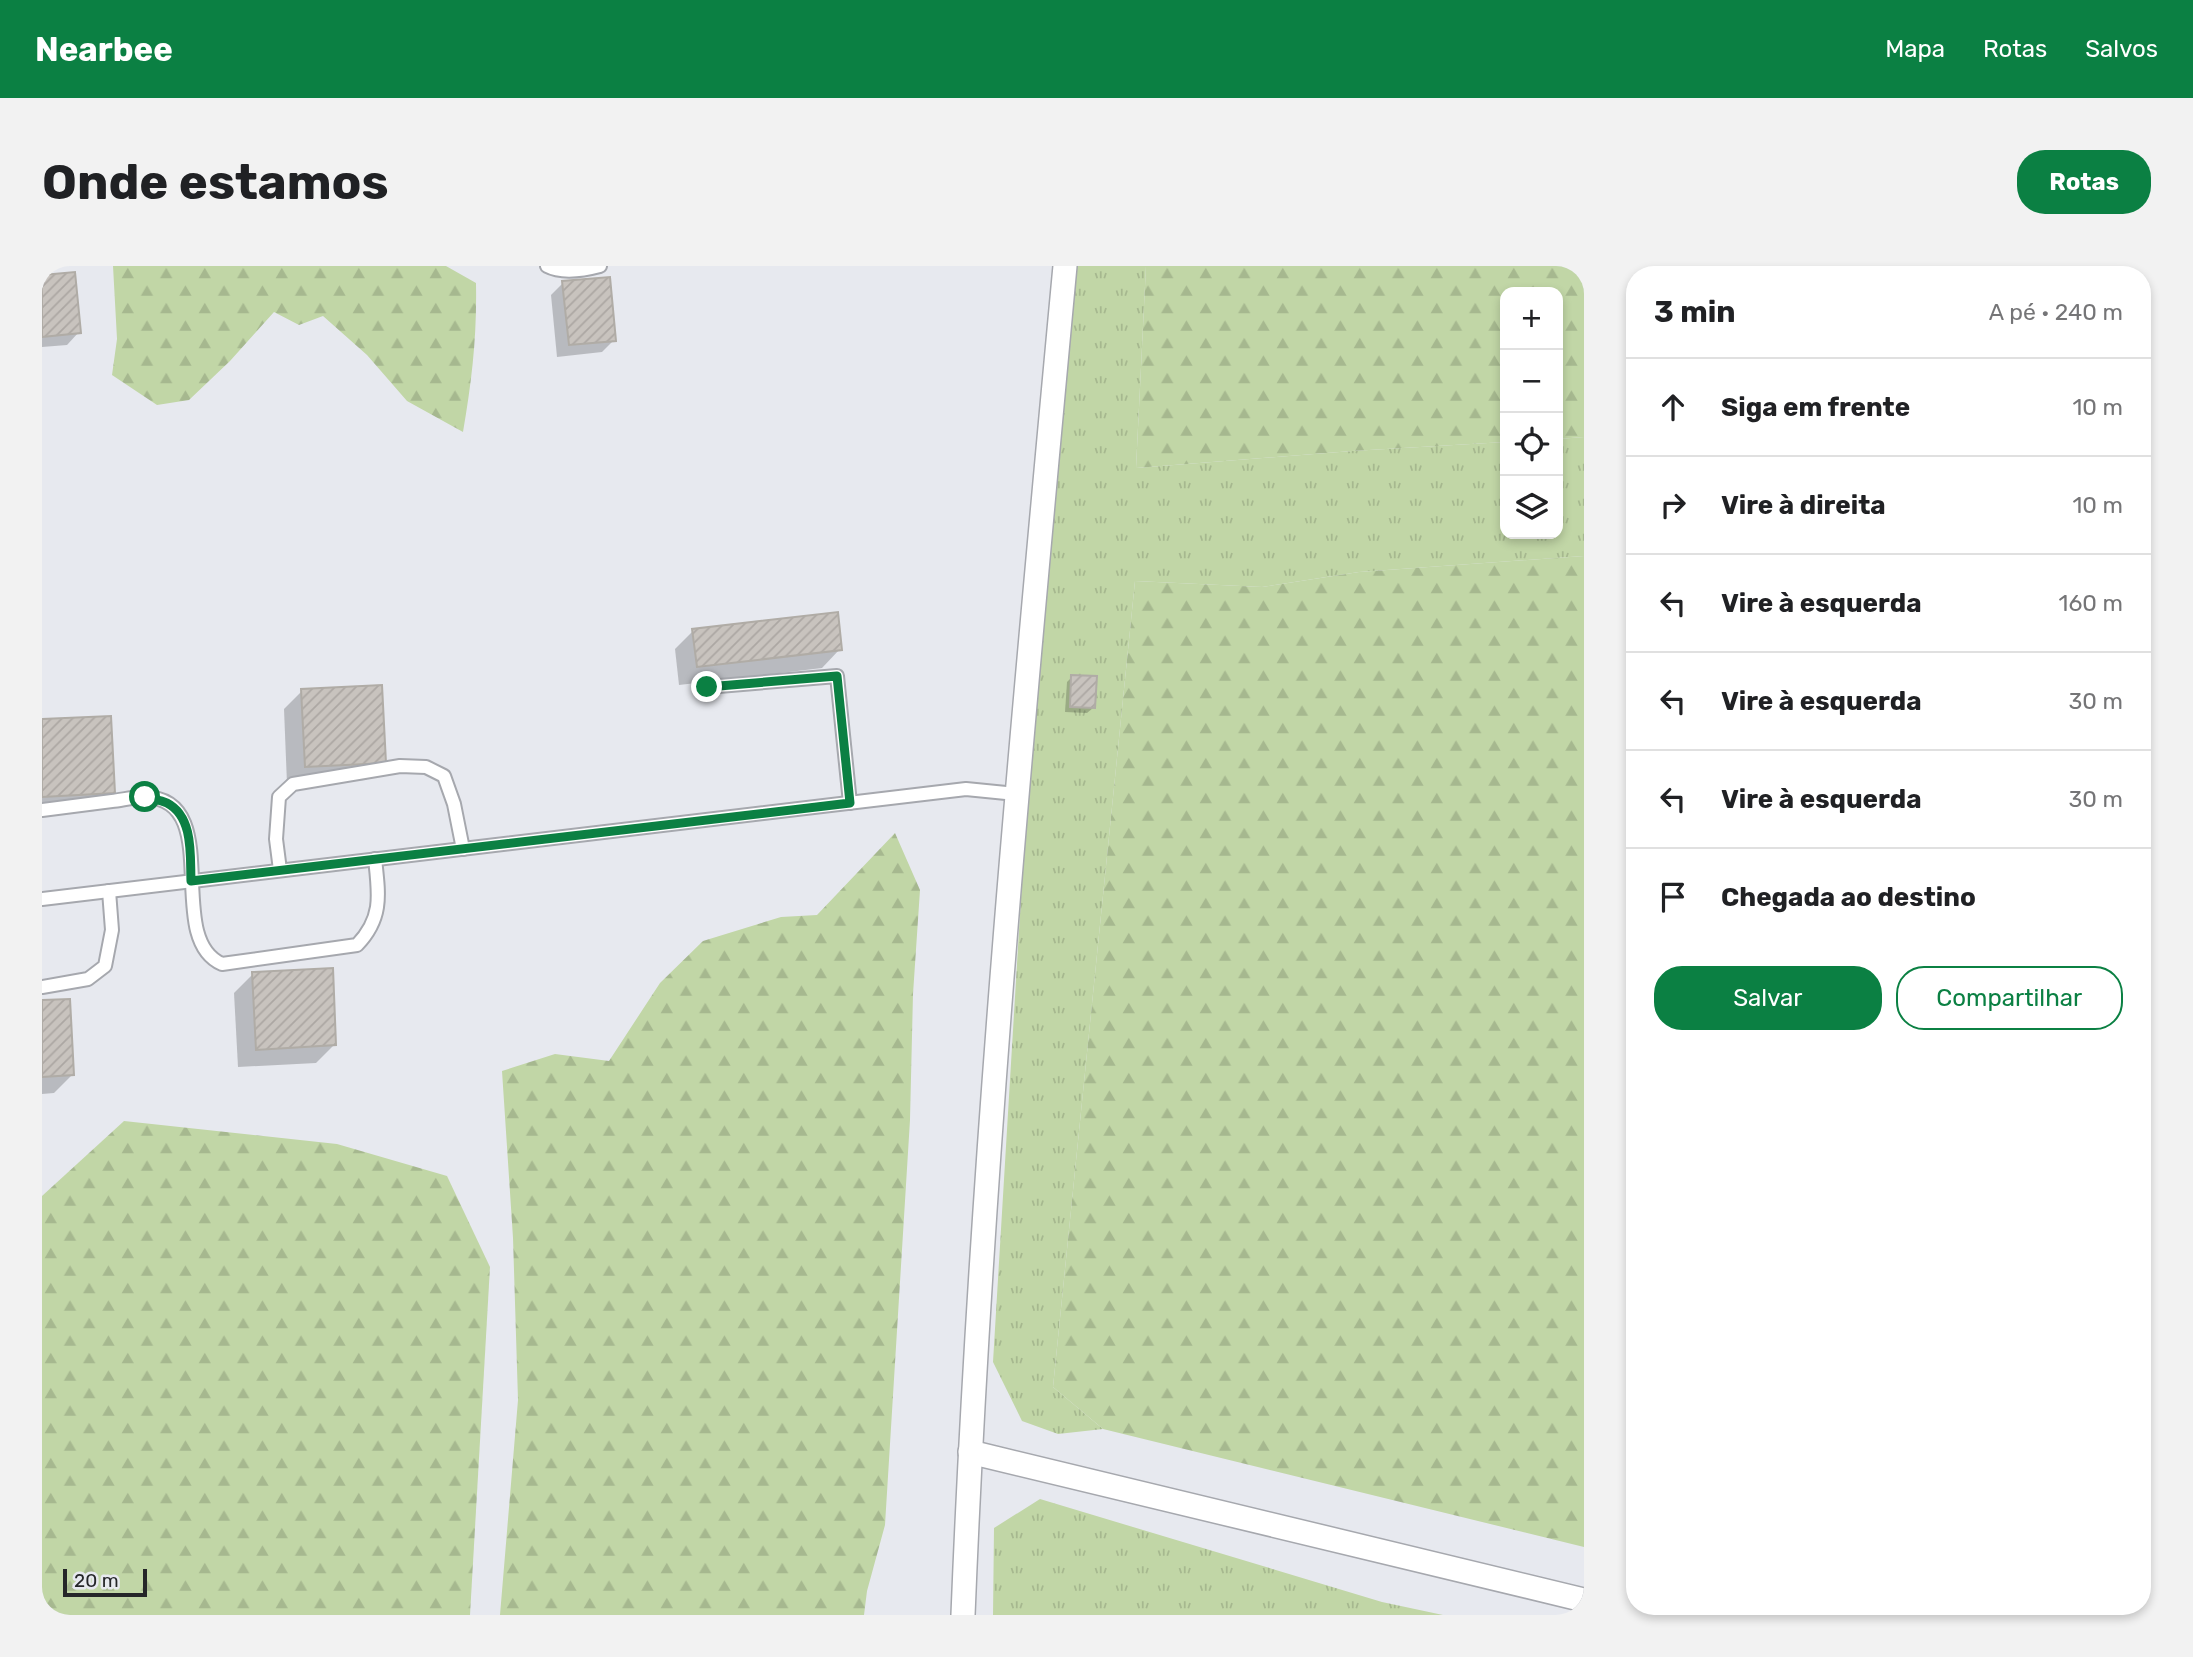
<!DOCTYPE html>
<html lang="pt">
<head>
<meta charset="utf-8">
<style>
	body { margin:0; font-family:Rubik,sans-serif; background:#f2f2f2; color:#202124 }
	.controls { position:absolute; right:21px; top:21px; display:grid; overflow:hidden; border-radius:14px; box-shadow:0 4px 10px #0003 }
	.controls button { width:63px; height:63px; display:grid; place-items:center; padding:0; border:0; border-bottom:2px solid #e0e0e0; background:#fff; color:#202124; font:35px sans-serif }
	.scale { position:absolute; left:21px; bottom:18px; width:84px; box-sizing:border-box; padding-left:7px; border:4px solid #252629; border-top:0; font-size:19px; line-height:24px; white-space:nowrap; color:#252629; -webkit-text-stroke:5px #e7e9ef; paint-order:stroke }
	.stop { position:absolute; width:21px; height:21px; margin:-16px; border:5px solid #0b8043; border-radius:50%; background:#fff }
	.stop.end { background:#0b8043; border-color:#fff; box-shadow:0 2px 7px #0008 }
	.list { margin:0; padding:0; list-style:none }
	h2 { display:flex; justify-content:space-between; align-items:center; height:91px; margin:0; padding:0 28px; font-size:30px }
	h2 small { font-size:23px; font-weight:400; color:#757577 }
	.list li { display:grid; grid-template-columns:46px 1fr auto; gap:21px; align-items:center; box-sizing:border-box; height:98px; padding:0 28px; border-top:2px solid #e0e0e0 }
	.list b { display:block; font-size:26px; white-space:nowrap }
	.list em { font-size:23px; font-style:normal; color:#757577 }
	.actions { display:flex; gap:14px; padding:21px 28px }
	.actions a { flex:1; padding:16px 0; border:2px solid #0b8043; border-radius:28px; text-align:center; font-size:24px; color:#0b8043 }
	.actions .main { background:#0b8043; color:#fff }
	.icon { flex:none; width:38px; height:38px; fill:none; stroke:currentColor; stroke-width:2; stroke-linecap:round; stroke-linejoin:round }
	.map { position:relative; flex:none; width:1542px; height:1349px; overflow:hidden; border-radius:28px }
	header { display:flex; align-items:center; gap:42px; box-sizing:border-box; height:98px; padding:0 35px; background:#0b8043; color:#fff }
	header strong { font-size:33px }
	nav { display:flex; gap:38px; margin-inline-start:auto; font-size:24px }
	.intro { display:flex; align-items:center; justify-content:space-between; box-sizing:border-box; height:168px; padding:0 42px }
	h1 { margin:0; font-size:49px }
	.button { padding:18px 32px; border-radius:28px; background:#0b8043; color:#fff; font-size:24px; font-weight:700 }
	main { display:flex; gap:42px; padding:0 42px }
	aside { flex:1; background:#fff; border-radius:28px; box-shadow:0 4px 10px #0003 }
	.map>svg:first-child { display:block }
</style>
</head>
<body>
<header>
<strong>Nearbee</strong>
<nav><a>Mapa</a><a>Rotas</a><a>Salvos</a></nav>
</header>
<div class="intro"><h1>Onde estamos</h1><a class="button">Rotas</a></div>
<main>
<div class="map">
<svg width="1542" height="1349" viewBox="0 0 1542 1349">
	<defs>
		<pattern id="grass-tufts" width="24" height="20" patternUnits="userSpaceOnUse" patternTransform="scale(1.75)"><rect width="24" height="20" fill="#c1d6a6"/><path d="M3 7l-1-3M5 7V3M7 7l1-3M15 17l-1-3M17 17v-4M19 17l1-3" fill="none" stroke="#a6b88f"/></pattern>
		<pattern id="forest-firs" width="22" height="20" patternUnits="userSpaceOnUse" patternTransform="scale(1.75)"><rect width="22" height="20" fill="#c1d6a6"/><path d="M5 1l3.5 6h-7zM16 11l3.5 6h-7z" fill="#a6b88f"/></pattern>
		<pattern id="building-hatch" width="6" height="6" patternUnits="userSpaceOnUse" patternTransform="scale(1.75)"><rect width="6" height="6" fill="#c8c3be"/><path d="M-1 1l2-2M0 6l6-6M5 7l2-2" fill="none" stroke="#aca7a3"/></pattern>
	</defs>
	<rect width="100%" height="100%" fill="#e7e9ef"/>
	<g fill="url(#grass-tufts)">
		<polygon points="1035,0 1104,0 1094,202 1310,185 1463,176 1463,268 1516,268 1516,173 1542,171 1542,290 1317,306 1220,321 1093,315 1011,1121 1061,1163 1016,1168 980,1155 951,1096 983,565 1009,240"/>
		<polygon points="998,1233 1340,1336 1401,1349 951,1349 952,1262"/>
	</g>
	<g fill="url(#forest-firs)">
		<path d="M71,0H404L434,17C435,70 430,114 421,166L365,135L325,89L281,50L257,59L232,46L188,95L147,134L115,139L70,109L75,73Z"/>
		<polygon points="1104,0 1542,0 1542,171 1516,173 1516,26 1463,26 1463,176 1310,185 1094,202"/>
		<polygon points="1542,290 1542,1281 1061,1163 1011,1121 1093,315 1220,321 1317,306"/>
		<polygon points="853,567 878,624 871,728 868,854 843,1259 825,1325 822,1349 458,1349 476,1134 471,972 460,805 513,788 567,795 618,717 661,675 739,651 775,649"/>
		<polygon points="82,855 295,878 405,910 448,1001 428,1349 0,1349 0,930"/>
	</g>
	<g fill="#0003">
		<polygon points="0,11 37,66 25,79 0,81"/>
		<polygon points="521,17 572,74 560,86 515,91 509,29"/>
		<polygon points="651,365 798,383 780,402 637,419 633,383"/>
		<polygon points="1030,411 1051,442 1045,447 1023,446 1025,416"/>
		<polygon points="260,425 342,496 324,514 245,518 242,443"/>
		<polygon points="0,455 71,527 53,545 0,548"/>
		<polygon points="211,708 292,779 274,797 196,801 192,727"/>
		<polygon points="0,736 30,809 12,827 0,828"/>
	</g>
	<g fill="url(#building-hatch)" stroke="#b0aca6" stroke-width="2">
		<polygon points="33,6 39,67 0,71 0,9"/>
		<polygon points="568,11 574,75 527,79 520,15"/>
		<polygon points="796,346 800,384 655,401 650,363"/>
		<polygon points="1029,409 1055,410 1053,442 1028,441"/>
		<polygon points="340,419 344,497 263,501 259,423"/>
		<polygon points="69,450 73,527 0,531 0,453"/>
		<polygon points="291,702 294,779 214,784 210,706"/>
		<polygon points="28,733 32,809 0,811 0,734"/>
	</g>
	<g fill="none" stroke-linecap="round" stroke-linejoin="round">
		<defs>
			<g id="service">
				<path d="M505,0C520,8 543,4 558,0"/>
				<polyline points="665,421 795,410 808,537"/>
				<path d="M0,544C23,541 46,538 70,535C80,534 91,531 102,531C185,532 120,672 180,698L315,679C341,652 337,629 333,593"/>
				<polyline points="238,604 234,573 237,531 251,518 358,500 384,501 402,510 412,538 421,583"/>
				<polyline points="0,633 924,523 974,528"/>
				<polyline points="0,721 46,713 63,700 70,664 67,625"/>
			</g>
			<g id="minor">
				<polyline points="928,1186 1542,1334"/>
				<path d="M921,1349C939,898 981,449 1023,0"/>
			</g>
		</defs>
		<use href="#service" stroke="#a6a8ae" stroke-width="16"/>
		<use href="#minor" stroke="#a6a8ae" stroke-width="26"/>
		<use href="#service" stroke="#fff" stroke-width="12"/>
		<use href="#minor" stroke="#fff" stroke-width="23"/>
	</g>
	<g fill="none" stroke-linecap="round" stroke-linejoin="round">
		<path stroke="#0b8043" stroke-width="9" d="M103,531C110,533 119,534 125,537C152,551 148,590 149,615L808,537L795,410L665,421"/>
	</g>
</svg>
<div class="controls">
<button>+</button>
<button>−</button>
<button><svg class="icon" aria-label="locate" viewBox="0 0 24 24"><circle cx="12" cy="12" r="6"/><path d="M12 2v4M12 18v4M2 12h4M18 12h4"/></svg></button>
<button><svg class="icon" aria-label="layers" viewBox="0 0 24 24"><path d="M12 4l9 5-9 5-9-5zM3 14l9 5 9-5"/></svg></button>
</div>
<div class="scale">20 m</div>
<div class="stop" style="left:103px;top:531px"></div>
<div class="stop end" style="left:665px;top:421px"></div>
</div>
<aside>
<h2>3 min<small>A pé · 240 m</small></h2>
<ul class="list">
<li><svg class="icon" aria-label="ahead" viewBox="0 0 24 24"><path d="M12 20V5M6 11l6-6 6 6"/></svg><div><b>Siga em frente</b></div><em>10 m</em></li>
<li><svg class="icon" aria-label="right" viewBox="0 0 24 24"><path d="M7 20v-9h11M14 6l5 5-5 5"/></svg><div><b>Vire à direita</b></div><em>10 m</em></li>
<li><svg class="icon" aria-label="left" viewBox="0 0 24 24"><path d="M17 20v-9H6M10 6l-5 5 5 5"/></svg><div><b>Vire à esquerda</b></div><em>160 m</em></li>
<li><svg class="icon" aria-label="left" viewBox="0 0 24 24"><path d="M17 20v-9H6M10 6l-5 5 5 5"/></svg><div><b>Vire à esquerda</b></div><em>30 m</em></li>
<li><svg class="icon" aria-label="left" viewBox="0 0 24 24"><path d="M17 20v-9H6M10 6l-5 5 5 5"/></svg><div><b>Vire à esquerda</b></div><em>30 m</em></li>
<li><svg class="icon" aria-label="arrive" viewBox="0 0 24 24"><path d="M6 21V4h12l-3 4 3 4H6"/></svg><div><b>Chegada ao destino</b></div></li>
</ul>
<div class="actions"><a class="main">Salvar</a><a>Compartilhar</a></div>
</aside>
</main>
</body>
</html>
